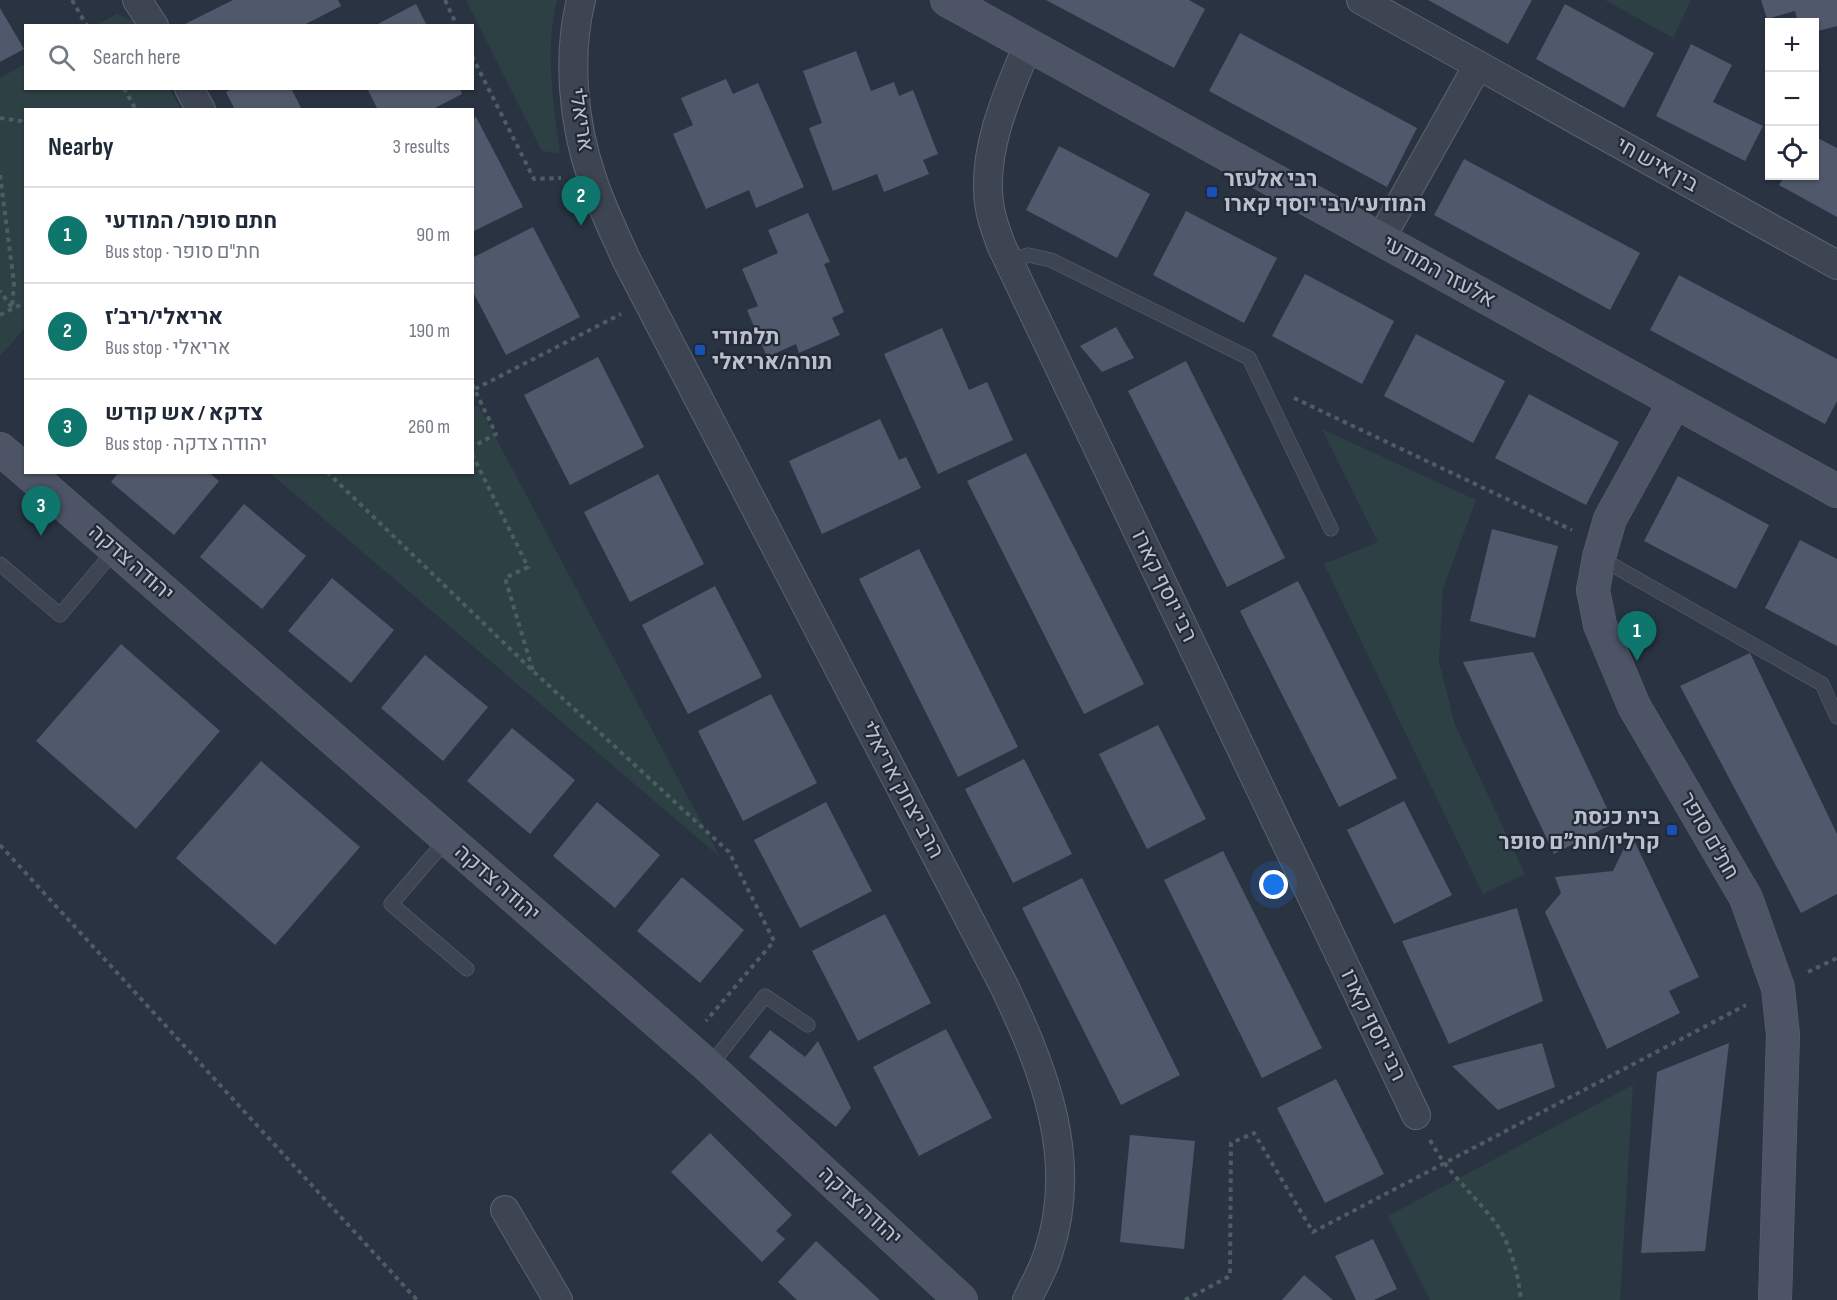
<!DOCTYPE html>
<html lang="en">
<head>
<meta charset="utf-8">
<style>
	body { margin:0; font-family:"Sofia Sans Condensed",Heebo,sans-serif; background:#f2f2f3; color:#1f2937 }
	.controls { position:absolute; right:18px; top:18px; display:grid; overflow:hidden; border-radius:0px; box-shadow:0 2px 4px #0004 }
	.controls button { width:54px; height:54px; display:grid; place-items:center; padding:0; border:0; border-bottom:2px solid #e0e1e3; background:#fff; color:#1f2937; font:30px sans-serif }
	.you { position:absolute; left:1274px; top:885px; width:21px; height:21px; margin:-15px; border:4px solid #fff; border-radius:50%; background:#1a73e8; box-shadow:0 0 0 9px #1a73e833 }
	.badge { display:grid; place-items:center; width:39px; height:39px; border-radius:50%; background:#0f766e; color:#fff; font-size:20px; font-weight:700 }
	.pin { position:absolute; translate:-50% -50px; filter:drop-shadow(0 2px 3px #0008) }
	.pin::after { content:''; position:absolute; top:32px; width:21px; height:18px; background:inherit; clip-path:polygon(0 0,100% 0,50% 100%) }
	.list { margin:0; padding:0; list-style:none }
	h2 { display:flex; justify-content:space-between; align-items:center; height:78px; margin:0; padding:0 24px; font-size:26px }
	h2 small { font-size:20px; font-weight:400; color:#747a83 }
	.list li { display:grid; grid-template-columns:39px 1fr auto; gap:18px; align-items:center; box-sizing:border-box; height:96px; padding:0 24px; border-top:2px solid #e0e1e3 }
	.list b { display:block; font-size:22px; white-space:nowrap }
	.list p { margin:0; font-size:20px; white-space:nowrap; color:#747a83 }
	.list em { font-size:20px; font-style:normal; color:#747a83 }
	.icon { flex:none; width:33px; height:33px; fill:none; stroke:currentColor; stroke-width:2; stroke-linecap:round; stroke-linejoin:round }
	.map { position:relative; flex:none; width:1837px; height:1300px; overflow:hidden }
	.search { position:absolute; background:#fff; box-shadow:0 2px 4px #0004; left:24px; top:24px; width:450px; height:66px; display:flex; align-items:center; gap:15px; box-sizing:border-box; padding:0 21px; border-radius:0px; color:#747a83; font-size:22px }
	.panel { position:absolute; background:#fff; box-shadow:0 2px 4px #0004; left:24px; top:108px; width:450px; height:366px; border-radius:0px }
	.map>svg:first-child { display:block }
</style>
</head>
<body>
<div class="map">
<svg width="1837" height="1300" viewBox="0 0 1837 1300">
	<rect width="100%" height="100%" fill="#2a3342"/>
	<g fill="#2d4144">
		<path d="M466,0H557C545,49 553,104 560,153L542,151Z"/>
		<polygon points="1605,0 1691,0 1673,38"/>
		<polygon points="117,14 133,22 135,25 96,25"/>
		<polygon points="25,64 26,88 169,89 181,109 26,110 25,328 0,356 0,78"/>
		<polygon points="478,405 720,857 270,473 472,472 473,407"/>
		<polygon points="1322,429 1476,500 1443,588 1439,662 1455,725 1525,874 1483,894 1324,564 1378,542"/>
		<polygon points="1633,1085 1620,1300 1430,1300 1388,1216"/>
	</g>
	<g fill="#50596b">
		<polygon points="233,0 338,0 341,6 302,26 181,26"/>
		<polygon points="1046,0 1189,0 1205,9 1174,68"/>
		<polygon points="1428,0 1532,0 1508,44"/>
		<polygon points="1761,0 1837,0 1837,26 1814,32 1814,22 1798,22 1795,11 1767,19"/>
		<polygon points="416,4 427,26 374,26"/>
		<polygon points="1565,4 1654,53 1624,108 1536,59"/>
		<polygon points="0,8 24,49 0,62"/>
		<polygon points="1240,33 1417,128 1387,187 1209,91"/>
		<polygon points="1691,44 1732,65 1713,102 1763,126 1745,161 1656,116"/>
		<polygon points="856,51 871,91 894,82 899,96 913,90 938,154 923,160 929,174 884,192 877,174 833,191 809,128 822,123 803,71"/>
		<polygon points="726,79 733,94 758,83 804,187 756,208 749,190 706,209 673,134 693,125 681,98"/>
		<polygon points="233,88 291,88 302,110 235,110 226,92"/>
		<polygon points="367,88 460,88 462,94 431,110 378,110"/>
		<polygon points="476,117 523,207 472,232 472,119"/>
		<polygon points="1814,136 1837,148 1837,217 1779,185 1785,176 1814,176"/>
		<polygon points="1059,146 1150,194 1117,258 1026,210"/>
		<polygon points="1464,159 1640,253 1610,310 1434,215"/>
		<polygon points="1186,211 1277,258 1244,323 1153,275"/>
		<polygon points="808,213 830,262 824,264 844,312 832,318 840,335 799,353 796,344 767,357 747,310 758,306 742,269 778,253 768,230"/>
		<polygon points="533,227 580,317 506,355 472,290 472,258"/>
		<polygon points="1305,274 1394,321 1362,384 1272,336"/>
		<polygon points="1679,275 1837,359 1837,401 1825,424 1650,330"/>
		<polygon points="1116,327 1134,358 1102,372 1080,346"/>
		<polygon points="942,328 969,390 987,382 1013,440 938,474 884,354"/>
		<polygon points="1416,334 1505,381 1473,443 1384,396"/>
		<polygon points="598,357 644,447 570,485 524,395"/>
		<polygon points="1186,361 1285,558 1227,587 1128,391"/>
		<polygon points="1529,394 1619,442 1586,505 1495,458"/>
		<polygon points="880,419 899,460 906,457 921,488 822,534 789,461"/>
		<polygon points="1026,453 1144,684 1084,714 967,481"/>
		<polygon points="119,472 208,472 219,481 174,535 111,482"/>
		<polygon points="658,474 704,564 630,602 584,512"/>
		<polygon points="1678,476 1769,525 1736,589 1644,541"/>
		<polygon points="244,504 306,556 262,609 200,557"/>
		<polygon points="1492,529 1558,546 1535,638 1470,621"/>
		<polygon points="1800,540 1837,559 1837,646 1765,608"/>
		<polygon points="919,549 1018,747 958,777 859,579"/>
		<polygon points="332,578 394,630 351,683 288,631"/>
		<polygon points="1298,581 1397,778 1339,807 1240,611"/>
		<polygon points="715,586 762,677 688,714 642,625"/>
		<polygon points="121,644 220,731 136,829 36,741"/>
		<polygon points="1533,652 1614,823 1554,854 1463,662"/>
		<polygon points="1750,653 1837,834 1837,894 1801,913 1680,686"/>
		<polygon points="425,655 488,707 443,761 381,708"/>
		<polygon points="771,694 817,783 743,821 698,731"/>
		<polygon points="1158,725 1206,819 1147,849 1099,754"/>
		<polygon points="512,728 575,780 530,834 467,781"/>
		<polygon points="1024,759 1072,854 1013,883 965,789"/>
		<polygon points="261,761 360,847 275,945 176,858"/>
		<polygon points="1404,801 1452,895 1394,924 1347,830"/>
		<polygon points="597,802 660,855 615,908 553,856"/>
		<polygon points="826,802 872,891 800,928 754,840"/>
		<polygon points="1631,834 1699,977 1669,991 1680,1013 1607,1049 1545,912 1561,893 1555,877 1613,871"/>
		<polygon points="1223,851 1322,1048 1262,1078 1164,880"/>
		<polygon points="682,877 744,930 700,983 637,931"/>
		<polygon points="1082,878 1180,1075 1121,1105 1022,908"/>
		<polygon points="1517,908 1543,1001 1449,1044 1402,941"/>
		<polygon points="885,914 931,1003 858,1041 812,951"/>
		<polygon points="946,1029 992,1118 919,1156 873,1067"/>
		<polygon points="770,1030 805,1057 818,1041 851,1108 836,1127 749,1057"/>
		<polygon points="1542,1043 1555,1087 1498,1110 1452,1066"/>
		<polygon points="1729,1043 1705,1251 1641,1253 1657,1072"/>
		<polygon points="1336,1079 1384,1174 1325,1203 1277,1108"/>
		<polygon points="710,1133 792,1215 776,1231 785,1239 762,1262 671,1172"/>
		<polygon points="1130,1135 1195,1141 1184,1249 1120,1242"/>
		<polygon points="1373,1239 1397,1289 1374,1300 1356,1300 1335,1256"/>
		<polygon points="816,1241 880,1300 797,1300 778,1282"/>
		<polygon points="1304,1275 1333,1300 1282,1300"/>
	</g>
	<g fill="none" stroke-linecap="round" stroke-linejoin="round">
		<defs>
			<g id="lane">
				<polyline points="1009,261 1028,255 1051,260 1249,358 1331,529"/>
				<polyline points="1600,558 1822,684 1837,717"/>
				<polyline points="0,564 60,615 115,550"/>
				<polyline points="447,839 391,904 467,969"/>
				<polyline points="709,1067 765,996 808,1025"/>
			</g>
			<g id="street">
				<polyline points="137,0 154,26"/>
				<path d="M581,0C567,56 573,123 592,178C601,206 614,232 626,259L1004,986C1044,1070 1080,1160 1048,1254C1043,1270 1034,1285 1027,1300"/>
				<polyline points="1361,0 1837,265"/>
				<path d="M1028,45C1007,94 980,155 990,209C992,221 997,233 1001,245L1416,1115"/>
				<polyline points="189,88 201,110"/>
				<polyline points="1380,240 1478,65"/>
				<polyline points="505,1210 558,1300"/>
			</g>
			<g id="secondary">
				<polyline points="947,0 1837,491"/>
				<polyline points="1674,403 1610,519 1599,557 1593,590 1600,625 1634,706 1746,898 1778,988 1783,1035 1775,1300"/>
				<polyline points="0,449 26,471"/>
				<polyline points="27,472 709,1067 961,1300"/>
			</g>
		</defs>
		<use href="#lane" stroke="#5c636f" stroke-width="15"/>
		<use href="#street" stroke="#5c636f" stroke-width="30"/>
		<use href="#secondary" stroke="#5c636f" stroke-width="34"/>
		<g stroke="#4c5e62" stroke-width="4" stroke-dasharray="4.5 4.5" stroke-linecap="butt">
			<polyline points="72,0 87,26"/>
			<polyline points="445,0 457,26"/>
			<polyline points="472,56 534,179 561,178"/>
			<polyline points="124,88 136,110"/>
			<polyline points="0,118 21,121 26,126"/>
			<polyline points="0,175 14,283 12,308 0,291"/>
			<polyline points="0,315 26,302"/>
			<polyline points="472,384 496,434 472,447"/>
			<polyline points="475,389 621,314"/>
			<polyline points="1294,398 1572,530"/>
			<polyline points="472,454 528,567 505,578 533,671"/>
			<polyline points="327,472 533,671 729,852 774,941 706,1021"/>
			<polyline points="0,845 417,1300"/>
			<polyline points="1808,972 1837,958"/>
			<path d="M1430,1140C1448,1174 1472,1192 1494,1221C1511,1244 1518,1273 1521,1300"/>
			<polyline points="1185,1300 1230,1276 1231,1143 1254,1133 1313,1232 1746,1005"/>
		</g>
		<use href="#lane" stroke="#3e4552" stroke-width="14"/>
		<use href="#street" stroke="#3e4552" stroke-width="28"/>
		<use href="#secondary" stroke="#4c5465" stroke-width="33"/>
	</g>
	<g fill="#1a4fb4" stroke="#222a38" stroke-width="2">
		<rect x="1206" y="186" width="12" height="12" rx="3"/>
		<rect x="694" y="344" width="12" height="12" rx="3"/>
		<rect x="1666" y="824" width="12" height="12" rx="3"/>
	</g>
	<g text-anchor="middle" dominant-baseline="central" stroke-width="4.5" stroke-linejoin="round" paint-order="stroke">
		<g font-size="22" fill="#bbc0cc" stroke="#222a38">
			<text transform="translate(581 120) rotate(81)">אריאלי</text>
			<text transform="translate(1657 165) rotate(29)">בין איש חי</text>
			<text transform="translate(1439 272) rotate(29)">אלעזר המודעי</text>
			<text transform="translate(131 563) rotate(41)">יהודה צדקה</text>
			<text transform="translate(1164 586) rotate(64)">רבי יוסף קארו</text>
			<text transform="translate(902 790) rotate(62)">הרב יצחק אריאלי</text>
			<text transform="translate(1709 836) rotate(60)">חת"ם סופר</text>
			<text transform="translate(497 883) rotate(41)">יהודה צדקה</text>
			<text transform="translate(1373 1025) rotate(64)">רבי יוסף קארו</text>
			<text transform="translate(860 1206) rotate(43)">יהודה צדקה</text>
		</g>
		<g font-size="22" font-weight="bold" fill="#bbc0cc" stroke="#222a38" text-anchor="start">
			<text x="1224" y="179">רבי אלעזר<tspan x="1224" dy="25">המודעי/רבי יוסף קארו</tspan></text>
			<text x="712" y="337">תלמודי<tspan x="712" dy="25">תורה/אריאלי</tspan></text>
			<text x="1660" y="817" text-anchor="end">בית כנסת<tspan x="1660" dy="25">קרלין/חת״ם סופר</tspan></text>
		</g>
	</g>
</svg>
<div class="controls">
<button>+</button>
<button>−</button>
<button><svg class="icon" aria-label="locate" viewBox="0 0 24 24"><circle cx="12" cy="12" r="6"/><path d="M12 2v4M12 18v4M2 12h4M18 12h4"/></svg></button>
</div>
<div class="you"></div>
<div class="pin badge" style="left:1637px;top:661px">1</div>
<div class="pin badge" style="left:581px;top:226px">2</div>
<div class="pin badge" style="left:41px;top:536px">3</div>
<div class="search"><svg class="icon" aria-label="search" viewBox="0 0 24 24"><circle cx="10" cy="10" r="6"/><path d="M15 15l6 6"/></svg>Search here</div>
<section class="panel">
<h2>Nearby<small>3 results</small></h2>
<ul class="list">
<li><span class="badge">1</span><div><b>חתם סופר/ המודעי</b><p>Bus stop · חת&quot;ם סופר</p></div><em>90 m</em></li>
<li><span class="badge">2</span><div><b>אריאלי/ריב׳ז</b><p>Bus stop · אריאלי</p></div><em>190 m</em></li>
<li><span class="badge">3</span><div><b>צדקא / אש קודש</b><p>Bus stop · יהודה צדקה</p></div><em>260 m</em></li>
</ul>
</section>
</div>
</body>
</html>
